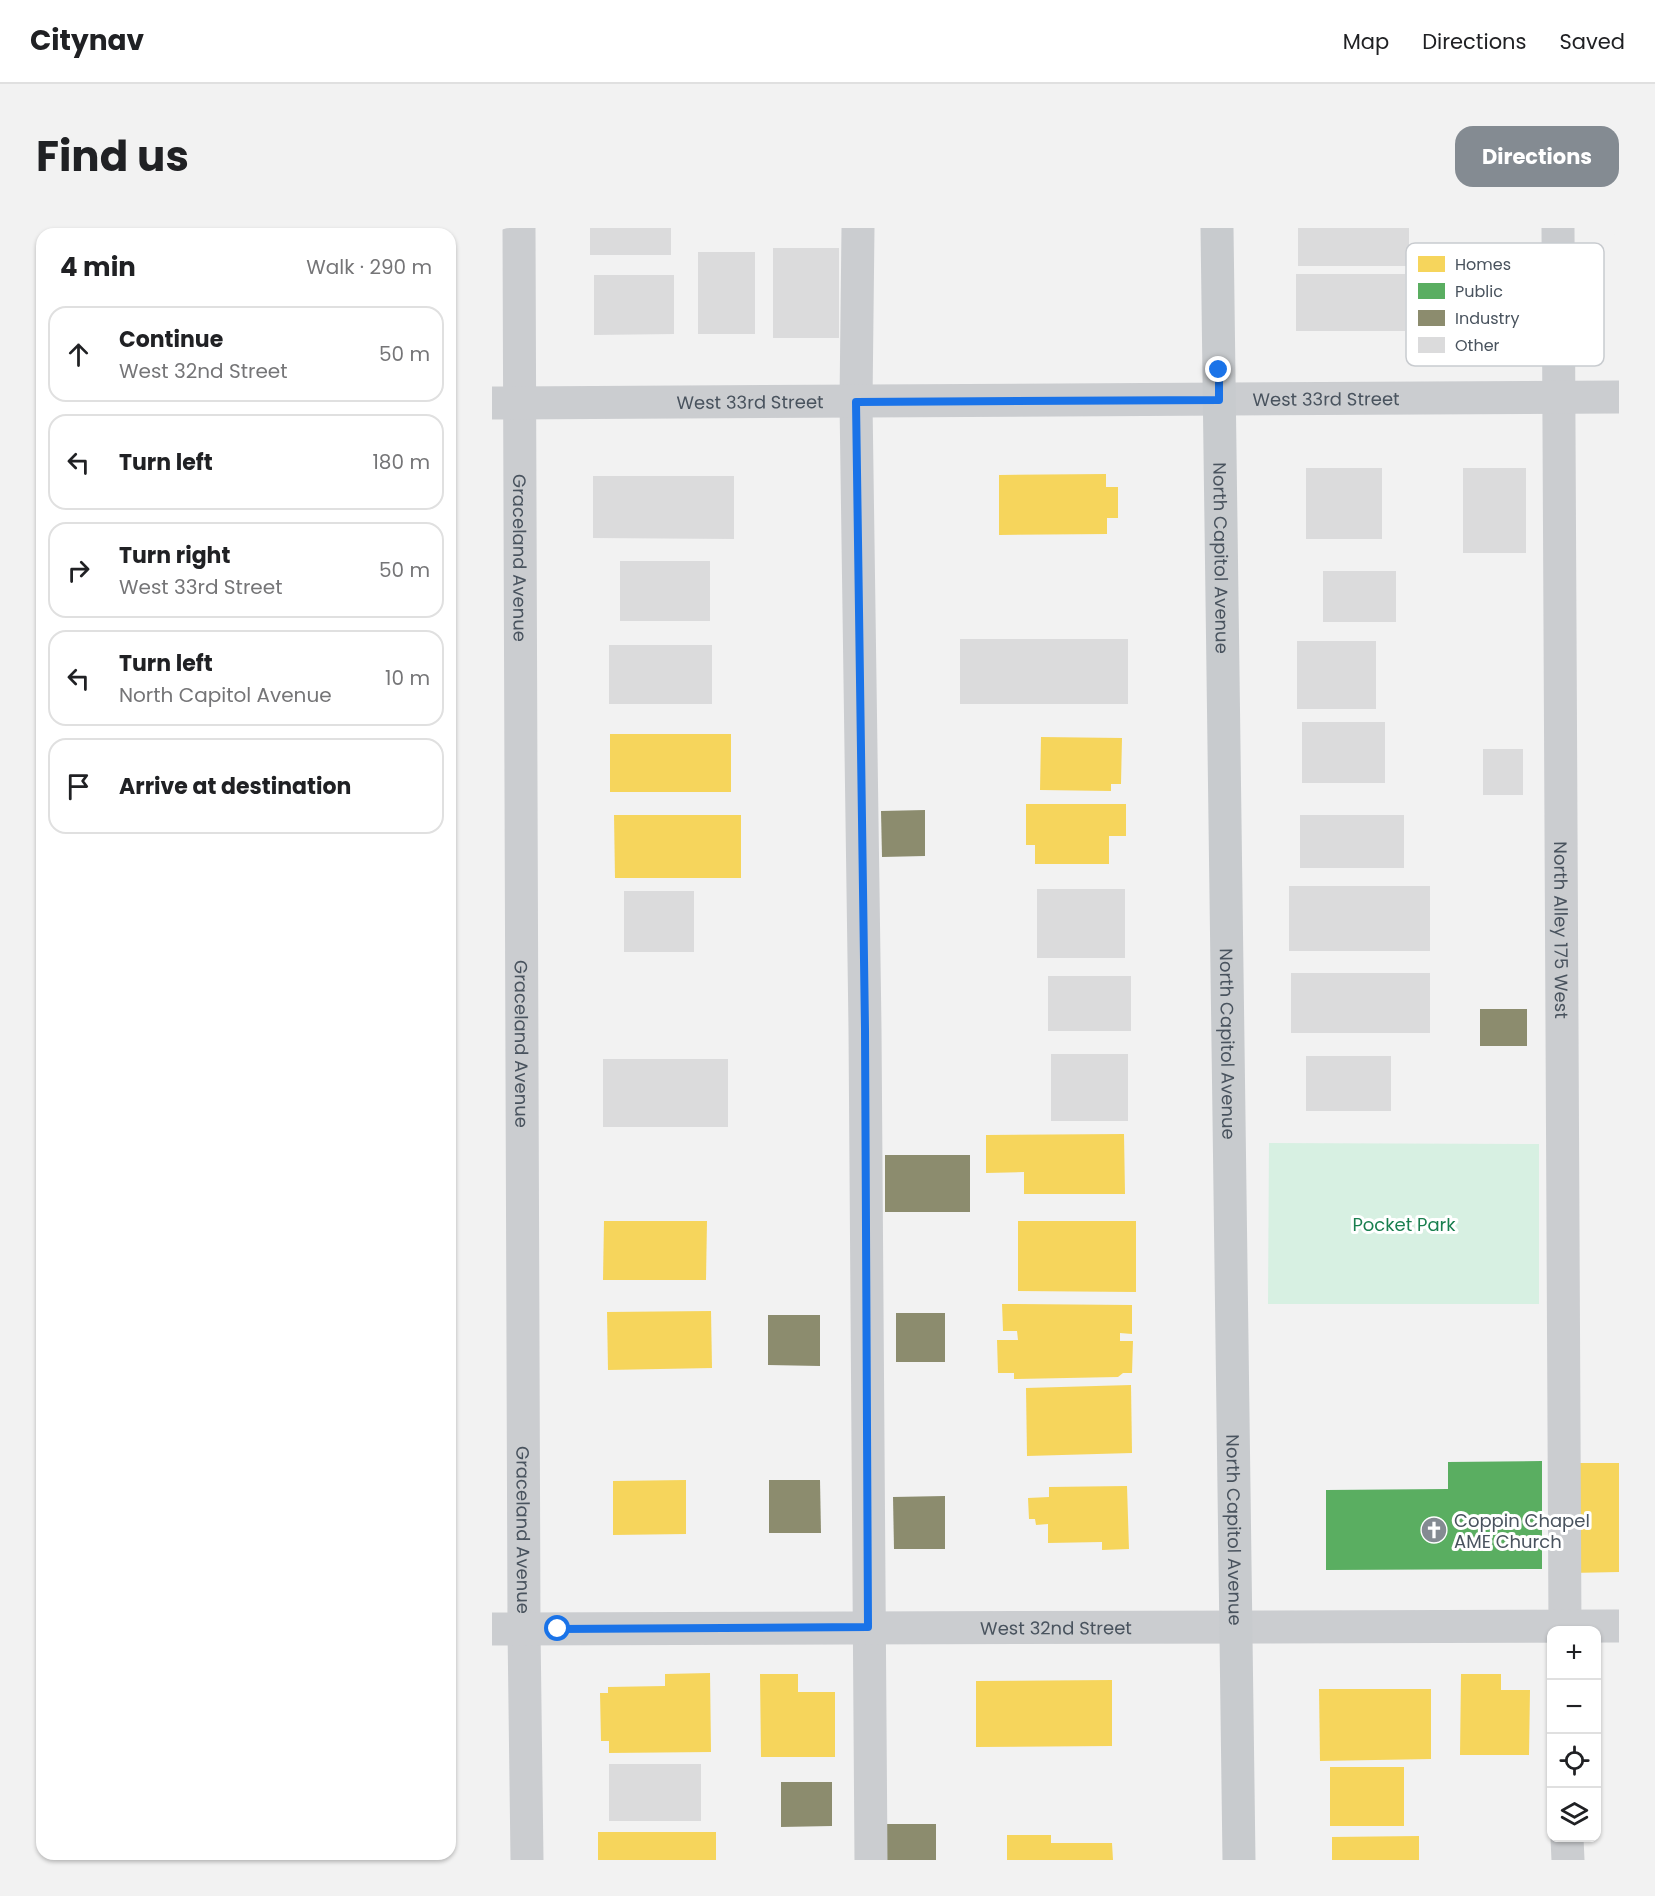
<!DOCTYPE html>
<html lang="en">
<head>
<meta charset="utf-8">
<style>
	body { margin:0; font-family:Poppins,sans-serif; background:#f2f2f2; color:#202124 }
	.controls { position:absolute; right:18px; bottom:18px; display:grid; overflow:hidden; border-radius:12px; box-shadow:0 2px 4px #0004 }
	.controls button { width:54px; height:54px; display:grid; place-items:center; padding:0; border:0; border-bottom:2px solid #e0e0e0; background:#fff; color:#202124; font:30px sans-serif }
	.stop { position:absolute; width:18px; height:18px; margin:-14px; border:4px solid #1a73e8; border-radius:50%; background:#fff }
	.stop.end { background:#1a73e8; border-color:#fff; box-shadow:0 2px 6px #0008 }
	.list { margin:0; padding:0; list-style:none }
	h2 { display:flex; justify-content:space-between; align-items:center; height:78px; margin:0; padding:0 24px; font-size:26px }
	h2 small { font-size:20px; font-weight:400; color:#757577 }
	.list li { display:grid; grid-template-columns:39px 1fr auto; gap:18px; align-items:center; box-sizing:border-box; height:96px; margin:0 12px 12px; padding:0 12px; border:2px solid #e0e0e0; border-radius:18px }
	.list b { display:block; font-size:22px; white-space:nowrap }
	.list p { margin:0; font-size:20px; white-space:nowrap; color:#757577 }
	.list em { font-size:20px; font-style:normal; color:#757577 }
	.icon { flex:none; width:33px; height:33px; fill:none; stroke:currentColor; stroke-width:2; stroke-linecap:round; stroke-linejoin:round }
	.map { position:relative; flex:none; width:1127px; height:1632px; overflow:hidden; border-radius:18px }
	header { display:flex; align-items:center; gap:36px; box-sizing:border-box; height:84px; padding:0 30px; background:#fff; border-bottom:2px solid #e0e0e0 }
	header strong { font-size:28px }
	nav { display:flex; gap:33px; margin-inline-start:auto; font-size:21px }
	.intro { display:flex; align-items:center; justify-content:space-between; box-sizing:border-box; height:144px; padding:0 36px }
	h1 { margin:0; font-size:42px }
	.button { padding:15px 27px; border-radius:18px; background:#848b92; color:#fff; font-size:21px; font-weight:700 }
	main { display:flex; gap:36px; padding:0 36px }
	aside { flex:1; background:#fff; border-radius:18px; box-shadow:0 2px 4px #0004 }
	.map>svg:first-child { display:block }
</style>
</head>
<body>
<header>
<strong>Citynav</strong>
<nav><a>Map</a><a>Directions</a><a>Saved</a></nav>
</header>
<div class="intro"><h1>Find us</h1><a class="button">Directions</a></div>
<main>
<aside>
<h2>4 min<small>Walk · 290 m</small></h2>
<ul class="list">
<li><svg class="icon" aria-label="ahead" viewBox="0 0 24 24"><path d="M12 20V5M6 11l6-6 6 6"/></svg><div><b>Continue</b><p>West 32nd Street</p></div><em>50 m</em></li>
<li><svg class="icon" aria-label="left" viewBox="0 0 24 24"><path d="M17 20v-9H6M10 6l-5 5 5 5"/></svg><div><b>Turn left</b></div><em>180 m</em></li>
<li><svg class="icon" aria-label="right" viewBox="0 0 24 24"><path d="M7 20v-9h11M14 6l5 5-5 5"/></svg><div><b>Turn right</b><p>West 33rd Street</p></div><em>50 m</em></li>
<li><svg class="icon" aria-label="left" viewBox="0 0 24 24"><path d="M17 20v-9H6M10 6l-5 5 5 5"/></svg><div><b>Turn left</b><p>North Capitol Avenue</p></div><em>10 m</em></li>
<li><svg class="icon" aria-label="arrive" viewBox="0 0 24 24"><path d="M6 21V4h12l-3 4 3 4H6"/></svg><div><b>Arrive at destination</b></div></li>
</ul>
</aside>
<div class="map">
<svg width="1127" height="1632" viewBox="0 0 1127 1632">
	<rect width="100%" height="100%" fill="#f2f2f2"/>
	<polygon fill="#d7f0e2" points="777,915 1047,916 1047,1076 776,1076"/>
	<g fill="#f6d55c">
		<polygon points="614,246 614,259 626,259 626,290 615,290 615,306 507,307 507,247"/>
		<rect x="118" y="506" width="121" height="58"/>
		<polygon points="549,509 630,510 629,556 619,556 619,563 548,562"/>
		<polygon points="534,576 634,576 634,608 617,608 617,636 543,636 543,617 534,617"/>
		<polygon points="122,587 249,587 249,650 123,650"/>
		<polygon points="632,906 633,966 532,966 532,944 494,945 494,907"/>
		<polygon points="112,993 215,993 214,1052 111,1052"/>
		<polygon points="526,993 644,993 644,1064 526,1063"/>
		<polygon points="510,1076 640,1077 640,1106 628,1105 628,1113 641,1113 640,1145 631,1145 626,1149 522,1151 522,1145 506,1145 505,1112 526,1112 525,1103 511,1103"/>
		<polygon points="219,1083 220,1140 116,1142 115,1084"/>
		<polygon points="639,1157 640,1225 535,1228 534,1160"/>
		<polygon points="1078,1235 1127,1235 1127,1344 1079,1345"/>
		<polygon points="194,1252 194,1306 121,1307 121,1253"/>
		<polygon points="635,1258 637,1321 610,1322 610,1314 556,1315 556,1296 544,1297 543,1291 537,1291 536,1270 557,1269 557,1259"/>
		<polygon points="218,1445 219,1524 117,1525 117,1513 109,1513 108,1465 116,1465 116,1459 173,1458 173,1446"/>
		<polygon points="268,1446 306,1446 306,1464 343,1464 343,1529 269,1529"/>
		<polygon points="969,1446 1009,1446 1009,1462 1038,1462 1037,1527 968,1527"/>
		<polygon points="620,1452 620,1518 484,1519 484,1453"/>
		<polygon points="827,1461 939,1461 939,1531 828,1533"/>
		<rect x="838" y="1539" width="74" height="59"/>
		<rect x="106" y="1604" width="118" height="28"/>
		<polygon points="515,1607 559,1607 559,1615 620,1615 621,1632 515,1632"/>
		<polygon points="927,1608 927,1632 840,1632 840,1609"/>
	</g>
	<polygon fill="#5aae61" points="1050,1233 1050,1341 834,1342 834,1262 956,1261 956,1234"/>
	<g fill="#8c8c6e">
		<polygon points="433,582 433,628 390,629 389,583"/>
		<rect x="988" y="781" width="47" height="37"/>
		<rect x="393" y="927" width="85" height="57"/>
		<rect x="404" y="1085" width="49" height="49"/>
		<polygon points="276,1087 328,1087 328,1138 276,1137"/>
		<polygon points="277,1252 328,1252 329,1305 277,1305"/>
		<polygon points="453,1268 453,1321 402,1321 401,1269"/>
		<polygon points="289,1554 340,1554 340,1598 289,1599"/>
		<rect x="393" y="1596" width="51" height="36"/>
	</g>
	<g fill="#dbdbdc">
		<rect x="98" y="0" width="81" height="27"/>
		<rect x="806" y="0" width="111" height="38"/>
		<rect x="281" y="20" width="66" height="90"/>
		<rect x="206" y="24" width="57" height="82"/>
		<rect x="804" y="46" width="109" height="57"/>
		<polygon points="102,47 182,47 182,106 102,107"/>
		<rect x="814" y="240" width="76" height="71"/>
		<rect x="971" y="240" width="63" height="85"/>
		<polygon points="101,248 242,248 242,311 101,310"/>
		<rect x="128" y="333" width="90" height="60"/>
		<rect x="831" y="343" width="73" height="51"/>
		<rect x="468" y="411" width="168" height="65"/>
		<rect x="805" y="413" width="79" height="68"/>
		<rect x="117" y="417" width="103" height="59"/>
		<rect x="810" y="494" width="83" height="61"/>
		<rect x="991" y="521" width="40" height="46"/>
		<rect x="808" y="587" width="104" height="53"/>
		<rect x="797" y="658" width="141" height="65"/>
		<rect x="545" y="661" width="88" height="69"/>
		<rect x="132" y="663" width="70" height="61"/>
		<rect x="799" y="745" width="139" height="60"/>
		<rect x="556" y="748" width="83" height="55"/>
		<rect x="559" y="826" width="77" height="67"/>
		<rect x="814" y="828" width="85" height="55"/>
		<rect x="111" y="831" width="125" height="68"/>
		<rect x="117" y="1536" width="92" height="57"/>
	</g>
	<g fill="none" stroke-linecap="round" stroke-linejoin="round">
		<g stroke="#cbcdd0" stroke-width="33">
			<path id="s1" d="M27,0L32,1401L35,1632"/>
			<polyline points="366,0 364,174 373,801 379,1632"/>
			<path id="s2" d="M1066,0L1073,1402"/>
			<path id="s3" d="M0,175L1127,169"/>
			<path id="s4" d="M0,1401L1127,1398"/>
			<polyline points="1075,1610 1076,1632"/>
		</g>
		<path stroke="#c8cbce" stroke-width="33" id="s5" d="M725,0L747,1632"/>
	</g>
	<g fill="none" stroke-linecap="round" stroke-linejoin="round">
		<polyline stroke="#1a73e8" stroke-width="8" points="66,1401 376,1399 373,801 364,174 727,172 727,142"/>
	</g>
	<defs>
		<symbol id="church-disc" viewBox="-11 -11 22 22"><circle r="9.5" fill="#848b92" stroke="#fff"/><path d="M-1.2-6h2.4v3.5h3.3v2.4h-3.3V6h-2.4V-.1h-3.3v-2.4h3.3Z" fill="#fff"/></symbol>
	</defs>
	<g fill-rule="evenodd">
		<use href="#church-disc" x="927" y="1287" width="30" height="30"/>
	</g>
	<g text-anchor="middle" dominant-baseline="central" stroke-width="6" stroke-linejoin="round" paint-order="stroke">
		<g font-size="18" fill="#49535e" stroke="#fff">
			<text stroke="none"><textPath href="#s3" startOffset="834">West 33rd Street</textPath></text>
			<text stroke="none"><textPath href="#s3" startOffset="258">West 33rd Street</textPath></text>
			<text stroke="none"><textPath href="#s1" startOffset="330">Graceland Avenue</textPath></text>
			<text stroke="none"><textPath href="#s5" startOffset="330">North Capitol Avenue</textPath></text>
			<text stroke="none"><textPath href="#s2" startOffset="702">North Alley 175 West</textPath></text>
			<text stroke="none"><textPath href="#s1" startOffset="816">Graceland Avenue</textPath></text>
			<text stroke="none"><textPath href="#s5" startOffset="816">North Capitol Avenue</textPath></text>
			<text stroke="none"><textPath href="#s1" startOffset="1302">Graceland Avenue</textPath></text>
			<text stroke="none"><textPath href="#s5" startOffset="1302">North Capitol Avenue</textPath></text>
			<text stroke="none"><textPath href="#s4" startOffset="564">West 32nd Street</textPath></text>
		</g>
		<g font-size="18" fill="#1a7f4f" stroke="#fff">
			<text x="912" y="996">Pocket Park</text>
		</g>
		<g font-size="18" fill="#49535e" stroke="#fff" text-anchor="start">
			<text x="962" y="1292">Coppin Chapel<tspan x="962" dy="21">AME Church</tspan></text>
		</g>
	</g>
	<rect x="914" y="15" width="198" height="123" rx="9" fill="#fff" stroke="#c8cbcf" stroke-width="1.5"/>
	<rect x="926" y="28" width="27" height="16" fill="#f6d55c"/>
	<rect x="926" y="55" width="27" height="16" fill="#5aae61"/>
	<rect x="926" y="82" width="27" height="16" fill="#8c8c6e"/>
	<rect x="926" y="109" width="27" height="16" fill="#dbdbdc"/>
	<g font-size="16" fill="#49535e">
		<text x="963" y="42">Homes</text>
		<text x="963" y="69">Public</text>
		<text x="963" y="96">Industry</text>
		<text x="963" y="123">Other</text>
	</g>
</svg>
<div class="controls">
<button>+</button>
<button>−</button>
<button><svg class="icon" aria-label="locate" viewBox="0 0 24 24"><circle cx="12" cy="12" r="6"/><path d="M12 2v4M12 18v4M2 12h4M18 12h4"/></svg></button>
<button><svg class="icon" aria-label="layers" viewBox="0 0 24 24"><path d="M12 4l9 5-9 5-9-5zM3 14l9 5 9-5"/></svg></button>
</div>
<div class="stop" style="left:66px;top:1401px"></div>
<div class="stop end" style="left:727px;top:142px"></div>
</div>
</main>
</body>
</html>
